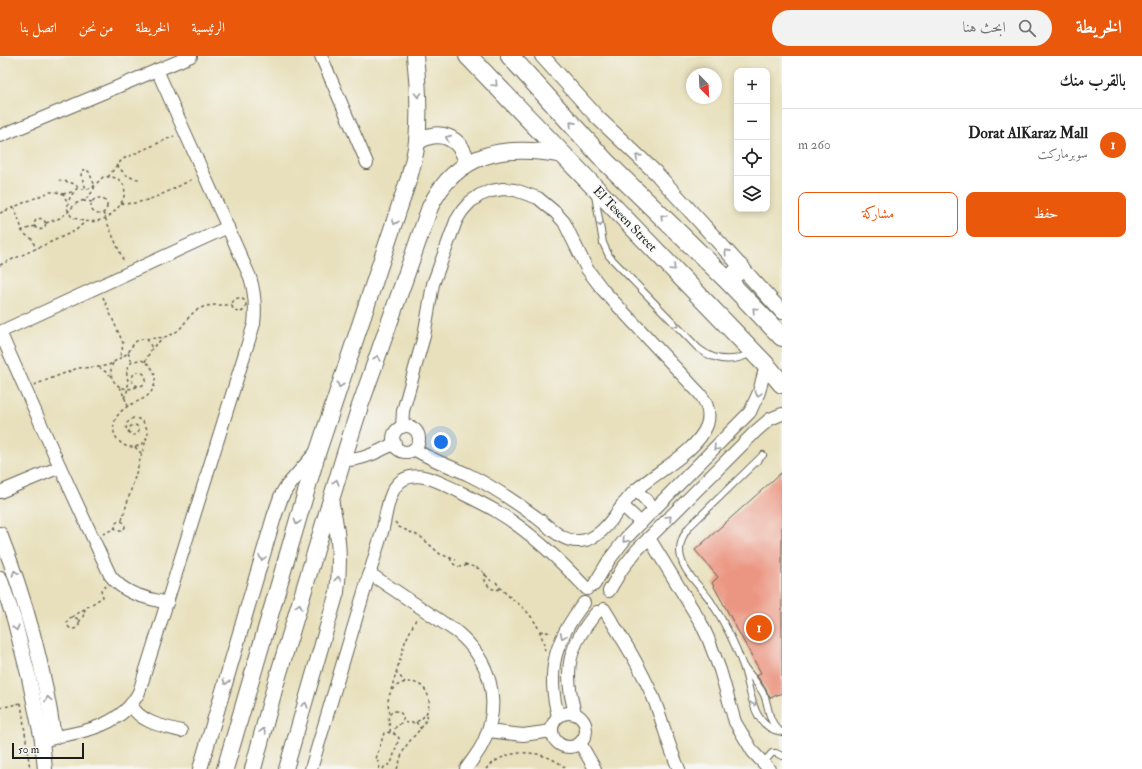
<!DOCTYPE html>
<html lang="ar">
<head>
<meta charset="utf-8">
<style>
	body { margin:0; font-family:"IM FELL Double Pica",Amiri,serif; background:#f2f2f2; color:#222; direction:rtl }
	.controls { position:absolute; right:12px; top:12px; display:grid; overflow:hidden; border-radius:8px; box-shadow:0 2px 6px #0003 }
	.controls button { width:36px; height:36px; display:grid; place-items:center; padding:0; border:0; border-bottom:1px solid #e0e0e0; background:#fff; color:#222; font:20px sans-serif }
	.compass { position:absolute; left:686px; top:12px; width:36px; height:36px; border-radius:50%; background:#fff; box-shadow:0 2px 6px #0003; rotate:156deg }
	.scale { position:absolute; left:12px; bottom:10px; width:72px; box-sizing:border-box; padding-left:4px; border:2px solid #1c1c1c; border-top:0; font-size:11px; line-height:14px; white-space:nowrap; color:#1c1c1c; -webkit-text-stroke:3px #f6f6f2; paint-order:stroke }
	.you { position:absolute; left:441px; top:386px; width:14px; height:14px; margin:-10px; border:3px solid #fff; border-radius:50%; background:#1a73e8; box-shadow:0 0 0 6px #1a73e833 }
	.badge { display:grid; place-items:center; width:26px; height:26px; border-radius:50%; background:#ea580c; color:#fff; font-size:13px; font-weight:700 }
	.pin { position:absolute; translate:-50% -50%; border:2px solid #fff; box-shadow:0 1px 4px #0006 }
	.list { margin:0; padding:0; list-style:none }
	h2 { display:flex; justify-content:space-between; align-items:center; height:52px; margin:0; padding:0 16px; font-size:17px }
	h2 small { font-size:13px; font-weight:400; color:#767676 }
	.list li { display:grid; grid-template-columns:26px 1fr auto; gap:12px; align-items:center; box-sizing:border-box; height:72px; padding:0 16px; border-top:1px solid #e0e0e0 }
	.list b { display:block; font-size:15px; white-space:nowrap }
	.list p { margin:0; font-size:13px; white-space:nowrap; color:#767676 }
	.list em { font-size:13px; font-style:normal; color:#767676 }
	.actions { display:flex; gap:8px; padding:12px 16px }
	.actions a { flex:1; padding:9px 0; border:1px solid #ea580c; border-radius:8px; text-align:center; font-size:14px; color:#ea580c }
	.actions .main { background:#ea580c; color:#fff }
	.icon { flex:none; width:22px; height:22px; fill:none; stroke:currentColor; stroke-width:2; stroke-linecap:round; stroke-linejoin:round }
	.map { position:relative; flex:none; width:782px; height:713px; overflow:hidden; direction:ltr }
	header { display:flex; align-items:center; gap:24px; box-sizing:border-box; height:56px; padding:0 20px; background:#ea580c; color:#fff }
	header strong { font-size:19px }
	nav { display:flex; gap:22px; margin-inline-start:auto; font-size:14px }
	.search { width:280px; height:36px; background:#f2f2f2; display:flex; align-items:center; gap:10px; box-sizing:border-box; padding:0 14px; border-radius:22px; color:#767676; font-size:15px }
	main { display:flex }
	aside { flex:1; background:#fff }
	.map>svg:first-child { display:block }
</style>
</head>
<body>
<header>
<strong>الخريطة</strong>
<div class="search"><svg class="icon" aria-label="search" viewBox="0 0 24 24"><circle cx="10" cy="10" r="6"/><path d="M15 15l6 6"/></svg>ابحث هنا</div>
<nav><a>الرئيسية</a><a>الخريطة</a><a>من نحن</a><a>اتصل بنا</a></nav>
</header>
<main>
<aside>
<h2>بالقرب منك<small></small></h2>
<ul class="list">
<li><span class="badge">1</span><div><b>Dorat AlKaraz Mall</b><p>سوبرماركت</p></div><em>260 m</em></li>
</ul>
<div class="actions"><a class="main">حفظ</a><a>مشاركة</a></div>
</aside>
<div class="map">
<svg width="782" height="713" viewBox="0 0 782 713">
	<rect width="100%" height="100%" fill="#f6f6f2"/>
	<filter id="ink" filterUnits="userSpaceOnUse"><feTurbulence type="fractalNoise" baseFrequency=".025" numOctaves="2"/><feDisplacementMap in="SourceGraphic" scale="8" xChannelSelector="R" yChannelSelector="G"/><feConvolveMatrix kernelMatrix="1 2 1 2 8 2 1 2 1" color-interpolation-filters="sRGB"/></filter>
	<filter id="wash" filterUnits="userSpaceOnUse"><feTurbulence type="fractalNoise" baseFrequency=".012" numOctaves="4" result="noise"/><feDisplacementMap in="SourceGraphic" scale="16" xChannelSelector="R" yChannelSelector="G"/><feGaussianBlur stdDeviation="0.9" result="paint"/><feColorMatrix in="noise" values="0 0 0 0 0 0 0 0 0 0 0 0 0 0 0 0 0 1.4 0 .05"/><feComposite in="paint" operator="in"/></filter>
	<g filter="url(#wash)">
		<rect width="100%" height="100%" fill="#e8e0bc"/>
		<g id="blocks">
			<polygon fill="#eb9682" points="782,416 782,637 770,642 766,633 757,620 761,617 712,527 718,521 695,494"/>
		</g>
	</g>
	<g filter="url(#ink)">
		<use href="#blocks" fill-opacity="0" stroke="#636154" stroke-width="1"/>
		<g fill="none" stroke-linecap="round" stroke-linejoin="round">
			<defs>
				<g id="service">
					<path d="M595,139L603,187L609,200L698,292C714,305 732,307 751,297"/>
					<path d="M763,399L689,471C682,480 678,490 681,502C685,518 701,531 710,544C723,564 735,587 743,610C752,634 750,671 782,676"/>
					<path d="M745,612C752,621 759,629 764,639C769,650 768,665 778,673"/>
					<polyline points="763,707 772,697 776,697 782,700"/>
				</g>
				<g id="minor">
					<polyline points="321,0 367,107"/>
					<polyline points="0,80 191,0"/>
					<path d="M0,276L60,411L110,519C125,539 144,541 167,547"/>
					<polyline points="0,276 228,171"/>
					<circle cx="406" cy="383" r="13"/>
					<path d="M402,371L403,355L424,280L433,228L456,165L462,155L470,146L480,139L491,135L503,133L515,134L538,142L556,157L564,166L587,213L603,234L700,338C707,347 711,357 707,369C697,396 657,415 636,434C618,450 605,484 580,485C561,486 549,470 536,461C514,445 492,430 469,419C450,410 431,404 414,393"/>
					<path d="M343,404C361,405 378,396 395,387"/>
					<polyline points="636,434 655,453"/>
					<polyline points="0,436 60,411"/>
					<polyline points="622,449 641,467"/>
					<polyline points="649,482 701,567 708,582 720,614 735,666 753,696 769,713"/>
					<path d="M369,517L457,576C490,604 502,644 484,685C480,695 472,704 466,713"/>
					<polyline points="594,529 609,504 626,482 750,356 759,336 766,309"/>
					<polyline points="609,535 622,513 637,494 756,375 770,363 782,358"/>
					<path d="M604,553C622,582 640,610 653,641C663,665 668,690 679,713"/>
					<path d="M131,649C141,667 163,670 181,675"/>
					<circle cx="569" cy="674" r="17"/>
					<path d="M575,657C563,614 568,590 597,556"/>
					<path d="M558,660C546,614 555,584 584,547"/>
					<polyline points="488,675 523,679 552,675"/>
					<path d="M54,681C87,676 123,668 139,636L254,268C256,251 255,237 250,221L157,14"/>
					<polyline points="580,687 595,713"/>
					<path d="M311,713L382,476C386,461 388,434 401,425C419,413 441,427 458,435C471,442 484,448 496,455C530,475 560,504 587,533"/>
				</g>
				<g id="tertiary">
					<polyline points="542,0 598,62 656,117 782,256"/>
					<path d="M0,478C26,544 44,611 54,681L42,684"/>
					<polyline points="0,522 14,563 29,622 42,684 45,713"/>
					<polyline points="200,713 274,461 281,441 286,432 318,395"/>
					<path d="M286,713L337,536C341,504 339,475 331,445"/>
				</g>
				<g id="secondary">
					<path d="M417,86C440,72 461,81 467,107"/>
					<path d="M225,713L318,395L409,122C412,110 416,97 417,85C420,56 418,28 415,0"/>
					<path d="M253,713L275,630L343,404L360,350L430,151C457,95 507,88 563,99"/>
				</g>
				<g id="primary">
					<polyline points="468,0 766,309 782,328"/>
					<polyline points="510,0 606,106 728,225 782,281"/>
					<polyline points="728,225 741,212"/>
				</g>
			</defs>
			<use href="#service" stroke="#636154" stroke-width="8"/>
			<use href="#minor" stroke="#636154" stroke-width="14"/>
			<use href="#tertiary" stroke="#636154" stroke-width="16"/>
			<use href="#secondary" stroke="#636154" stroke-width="18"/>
			<use href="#primary" stroke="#636154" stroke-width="20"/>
			<g stroke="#636154" stroke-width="1.5" stroke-dasharray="3 3" stroke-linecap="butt">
				<path d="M117,109C124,118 129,123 141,123"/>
				<polyline points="108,121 117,109 123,103 174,80"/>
				<path d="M59,124L72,127L82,133H87L92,132L103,121C149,117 114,185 71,160L67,152L70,141L78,131"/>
				<polyline points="63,138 72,136"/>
				<circle cx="99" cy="150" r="8"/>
				<polyline points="83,145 93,146"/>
				<path d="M121,147C143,151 174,132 193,123"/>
				<polyline points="14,151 20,167 23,177 32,183 36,193"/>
				<polyline points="0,157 49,136 56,136 63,138 68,147"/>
				<polyline points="103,157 124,206"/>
				<circle cx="40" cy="168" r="5.5"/>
				<polyline points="46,167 60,162 68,156 75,148 86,143 93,135 95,130 89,116 86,113 82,115 81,119 86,133"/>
				<polyline points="21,175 35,170"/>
				<polyline points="0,209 75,175 86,165"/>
				<polyline points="103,241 123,287 122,295 119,302"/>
				<circle cx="239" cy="249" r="7"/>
				<polyline points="147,283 152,292"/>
				<polyline points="128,297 132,306"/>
				<polyline points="145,306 152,292 163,282"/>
				<path d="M113,307C105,324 122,339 138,330"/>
				<polyline points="99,311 110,319"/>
				<circle cx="139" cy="323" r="7"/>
				<path d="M34,329L78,312L99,311L109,309L128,297L134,287L138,284C150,281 163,284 174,277C182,273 185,265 191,259C202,247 217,249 232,249"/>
				<polyline points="120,331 128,350"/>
				<path d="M124,342C126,338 128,334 128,330C129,323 124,315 129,309C142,295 160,314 154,330C149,345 135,344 124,353C114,360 109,375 119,385C122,389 127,391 132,391C140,391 146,386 148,379C147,370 143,362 133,362L127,367L126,374L131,378"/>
				<circle cx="134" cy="374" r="5"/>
				<polyline points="135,391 142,398"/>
				<polyline points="122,464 146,384"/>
				<circle cx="120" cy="470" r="5"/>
				<polyline points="395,466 399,471 421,481 440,498 456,504"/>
				<polyline points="103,478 115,472"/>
				<path d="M450,502C453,510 460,513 467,509"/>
				<polyline points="465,508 480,513 491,525"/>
				<polyline points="485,517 485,525 490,532 497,534 500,532"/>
				<path d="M496,526C503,537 512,542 521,550C535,562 543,578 545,596"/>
				<polyline points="72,561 103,541 101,534 106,530"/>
				<circle cx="73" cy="567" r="6"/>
				<polyline points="79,566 83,561 85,553"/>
				<polyline points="540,575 552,577"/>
				<polyline points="396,616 405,626"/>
				<polyline points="391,634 405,586 417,561"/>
				<polyline points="21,647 30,713"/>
				<polyline points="0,652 21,647"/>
				<path d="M390,657C378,622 427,615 429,645C429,651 428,656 424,660C419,667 410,668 402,666"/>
				<polyline points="416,666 421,673"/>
				<path d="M390,676C391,669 387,665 389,659L393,655C400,654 407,661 401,667C398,670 398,668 396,671C395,672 394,676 394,678"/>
				<polyline points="379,713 380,709 376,703 384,677 387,676 397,679 399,682 391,708 385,710 383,713"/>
				<path d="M397,713C400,706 401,699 405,692C412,679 426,672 428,656"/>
				<path d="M486,713C508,690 544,693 567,713"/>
			</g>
			<use href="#service" stroke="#fff" stroke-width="6"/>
			<use href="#minor" stroke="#fff" stroke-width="12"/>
			<use href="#tertiary" stroke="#fff" stroke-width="14"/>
			<use href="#secondary" stroke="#fff" stroke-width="16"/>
			<use href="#primary" stroke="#fff" stroke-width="18"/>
		</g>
		<defs><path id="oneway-chevron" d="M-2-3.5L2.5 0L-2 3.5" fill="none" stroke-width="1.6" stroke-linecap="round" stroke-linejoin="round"/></defs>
		<g stroke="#999">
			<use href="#oneway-chevron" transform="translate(495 28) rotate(46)"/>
			<use href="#oneway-chevron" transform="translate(418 39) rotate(89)"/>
			<use href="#oneway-chevron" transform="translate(572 68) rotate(-132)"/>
			<use href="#oneway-chevron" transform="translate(448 82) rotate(-156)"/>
			<use href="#oneway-chevron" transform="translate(638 101) rotate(-139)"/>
			<use href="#oneway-chevron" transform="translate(663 161) rotate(-135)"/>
			<use href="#oneway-chevron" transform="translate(395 166) rotate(109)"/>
			<use href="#oneway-chevron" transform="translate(600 168) rotate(80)"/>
			<use href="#oneway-chevron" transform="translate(727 196) rotate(-132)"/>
			<use href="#oneway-chevron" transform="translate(673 212) rotate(46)"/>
			<use href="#oneway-chevron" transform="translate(755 254) rotate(-133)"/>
			<use href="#oneway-chevron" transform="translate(676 269) rotate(46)"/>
			<use href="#oneway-chevron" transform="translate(377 302) rotate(-71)"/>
			<use href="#oneway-chevron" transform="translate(340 329) rotate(109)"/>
			<use href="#oneway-chevron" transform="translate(758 338) rotate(106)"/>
			<use href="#oneway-chevron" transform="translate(716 392) rotate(135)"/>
			<use href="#oneway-chevron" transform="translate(336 426) rotate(-74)"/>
			<use href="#oneway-chevron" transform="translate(669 462) rotate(-45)"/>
			<use href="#oneway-chevron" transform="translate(297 466) rotate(106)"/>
			<use href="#oneway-chevron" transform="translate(625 484) rotate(132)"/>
			<use href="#oneway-chevron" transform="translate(262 502) rotate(106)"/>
			<use href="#oneway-chevron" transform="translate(15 517) rotate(-109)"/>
			<use href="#oneway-chevron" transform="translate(338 523) rotate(-84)"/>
			<use href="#oneway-chevron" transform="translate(299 550) rotate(-73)"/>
			<use href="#oneway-chevron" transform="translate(16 572) rotate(75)"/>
			<use href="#oneway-chevron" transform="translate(563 580) rotate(114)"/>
			<use href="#oneway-chevron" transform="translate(226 626) rotate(106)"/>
			<use href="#oneway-chevron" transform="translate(48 643) rotate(-101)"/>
			<use href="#oneway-chevron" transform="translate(754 647) rotate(73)"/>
			<use href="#oneway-chevron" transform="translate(305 649) rotate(-74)"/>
			<use href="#oneway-chevron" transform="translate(263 675) rotate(-75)"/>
		</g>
	</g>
	<g text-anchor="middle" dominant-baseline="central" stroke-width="3" stroke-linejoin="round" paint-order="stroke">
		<g font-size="13" fill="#1c1c1c" stroke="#f6f6f2">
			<text transform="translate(625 163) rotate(46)">El Teseen Street</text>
		</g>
	</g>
</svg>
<div class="controls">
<button>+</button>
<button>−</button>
<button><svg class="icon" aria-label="locate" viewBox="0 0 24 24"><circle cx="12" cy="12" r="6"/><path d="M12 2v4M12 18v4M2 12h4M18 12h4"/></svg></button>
<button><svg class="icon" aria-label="layers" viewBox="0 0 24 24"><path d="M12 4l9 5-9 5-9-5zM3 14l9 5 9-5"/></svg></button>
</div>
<svg class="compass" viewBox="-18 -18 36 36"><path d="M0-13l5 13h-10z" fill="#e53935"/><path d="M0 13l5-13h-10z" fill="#767676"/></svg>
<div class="scale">50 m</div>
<div class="you"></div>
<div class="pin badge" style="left:759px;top:572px">1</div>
</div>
</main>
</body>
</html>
